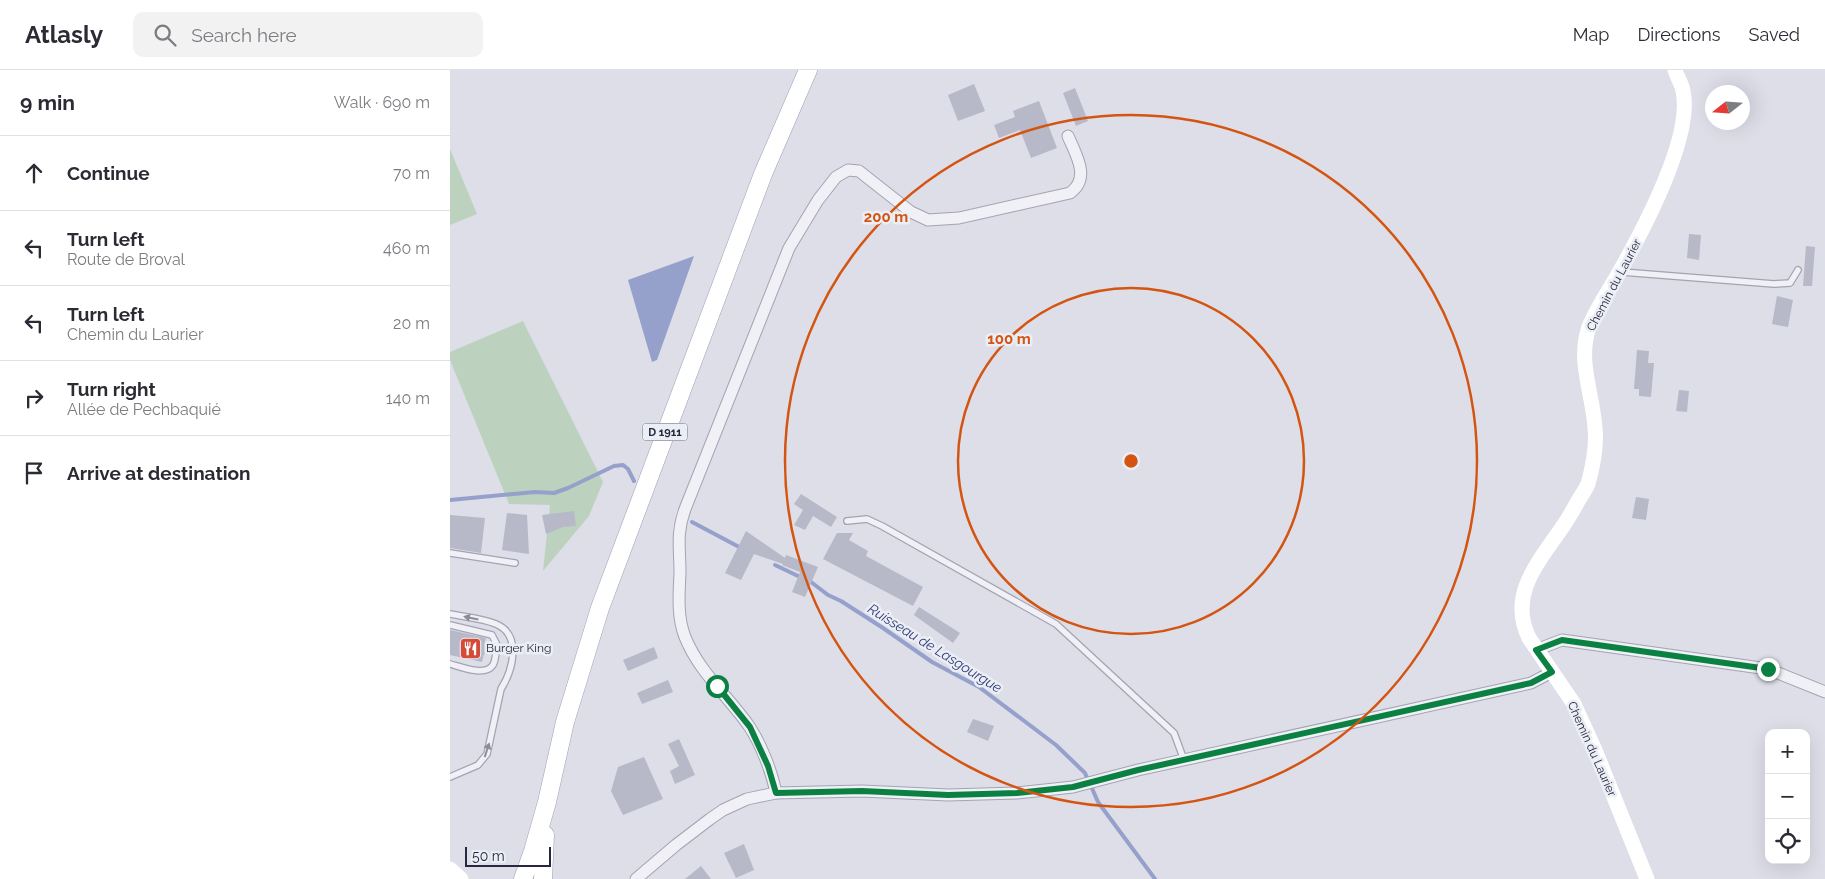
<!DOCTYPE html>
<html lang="en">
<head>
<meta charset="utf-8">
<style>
	body { margin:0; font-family:Raleway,sans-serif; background:#f2f2f3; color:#2b2b33 }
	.controls { position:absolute; right:15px; bottom:15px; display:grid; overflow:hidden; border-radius:10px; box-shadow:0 5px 20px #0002 }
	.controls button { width:45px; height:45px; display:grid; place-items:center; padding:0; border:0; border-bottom:1px solid #e1e1e2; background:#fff; color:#2b2b33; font:25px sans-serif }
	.compass { position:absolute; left:1255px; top:15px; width:45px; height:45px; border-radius:50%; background:#fff; box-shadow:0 5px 20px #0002; rotate:253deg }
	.scale { position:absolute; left:15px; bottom:12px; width:86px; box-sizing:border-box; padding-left:5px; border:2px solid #25283f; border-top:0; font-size:14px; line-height:18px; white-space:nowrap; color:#25283f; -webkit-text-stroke:4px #eceef5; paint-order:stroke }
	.stop { position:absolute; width:15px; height:15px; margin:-11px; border:4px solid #0b8043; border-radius:50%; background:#fff }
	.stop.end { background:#0b8043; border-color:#fff; box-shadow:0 1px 5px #0008 }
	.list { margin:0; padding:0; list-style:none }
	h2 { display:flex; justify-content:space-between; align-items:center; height:65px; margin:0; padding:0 20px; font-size:21px }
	h2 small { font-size:16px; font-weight:400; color:#7c7c81 }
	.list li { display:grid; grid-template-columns:32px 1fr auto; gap:15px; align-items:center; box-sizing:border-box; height:75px; padding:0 20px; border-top:1px solid #e1e1e2 }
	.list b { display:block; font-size:19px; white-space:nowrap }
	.list p { margin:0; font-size:16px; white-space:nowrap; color:#7c7c81 }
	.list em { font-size:16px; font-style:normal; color:#7c7c81 }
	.icon { flex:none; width:28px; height:28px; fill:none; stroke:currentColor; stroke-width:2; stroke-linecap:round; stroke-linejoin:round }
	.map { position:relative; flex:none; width:1375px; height:809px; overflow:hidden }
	header { display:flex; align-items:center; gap:30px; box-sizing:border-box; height:70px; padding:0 25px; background:#fff; border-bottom:1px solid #e1e1e2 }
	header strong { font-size:24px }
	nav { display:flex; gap:28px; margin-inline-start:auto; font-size:18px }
	.search { width:350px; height:45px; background:#f2f2f3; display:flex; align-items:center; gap:12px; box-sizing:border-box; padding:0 18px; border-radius:10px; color:#7c7c81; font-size:19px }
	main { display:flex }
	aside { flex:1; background:#fff }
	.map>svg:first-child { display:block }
</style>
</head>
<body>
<header>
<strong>Atlasly</strong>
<div class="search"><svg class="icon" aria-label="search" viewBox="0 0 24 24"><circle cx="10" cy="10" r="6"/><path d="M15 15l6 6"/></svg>Search here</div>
<nav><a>Map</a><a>Directions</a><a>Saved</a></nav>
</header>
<main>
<aside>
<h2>9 min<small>Walk · 690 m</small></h2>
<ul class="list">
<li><svg class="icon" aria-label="ahead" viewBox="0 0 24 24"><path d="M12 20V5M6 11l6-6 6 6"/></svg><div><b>Continue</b></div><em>70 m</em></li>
<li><svg class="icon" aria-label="left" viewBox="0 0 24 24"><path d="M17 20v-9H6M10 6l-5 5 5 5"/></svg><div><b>Turn left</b><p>Route de Broval</p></div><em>460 m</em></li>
<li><svg class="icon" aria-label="left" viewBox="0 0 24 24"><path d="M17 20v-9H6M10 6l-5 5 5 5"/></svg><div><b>Turn left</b><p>Chemin du Laurier</p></div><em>20 m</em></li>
<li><svg class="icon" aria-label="right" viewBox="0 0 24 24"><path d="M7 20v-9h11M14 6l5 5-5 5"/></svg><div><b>Turn right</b><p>Allée de Pechbaquié</p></div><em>140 m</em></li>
<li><svg class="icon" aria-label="arrive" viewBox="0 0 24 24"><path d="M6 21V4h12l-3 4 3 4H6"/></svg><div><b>Arrive at destination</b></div></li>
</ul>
</aside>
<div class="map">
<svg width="1375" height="809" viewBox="0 0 1375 809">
	<rect width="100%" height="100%" fill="#dddee8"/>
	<g fill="#bdd2be">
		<polygon points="0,79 27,144 0,155"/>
		<polygon points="73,251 153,412 139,446 93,501 100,435 59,434 0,290 0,282"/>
	</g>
	<polygon fill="#95a1cb" points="244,186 207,290 202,292 178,210"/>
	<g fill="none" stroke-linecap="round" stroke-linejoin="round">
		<g stroke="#95a1cb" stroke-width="4">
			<polyline points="0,430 85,422 104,423 118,418 164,396 173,395 178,399 184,411"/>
			<polyline points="242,452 291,478"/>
			<polyline points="325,495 348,506"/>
			<polyline points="361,512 378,525 391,531 433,558 482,592 529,617 606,675 635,703 637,708"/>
			<polyline points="641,716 648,732 705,809"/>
		</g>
	</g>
	<g fill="#b7b9c8">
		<polygon points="524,14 535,41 508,51 498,25"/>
		<polygon points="625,18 638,51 626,56 613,23"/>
		<polygon points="589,31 607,78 581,88 570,60 549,68 544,55 565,47 563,41"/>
		<polygon points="1239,164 1251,165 1249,190 1237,188"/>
		<polygon points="1356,176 1365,177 1362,216 1353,216"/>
		<polygon points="1327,226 1343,230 1338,257 1322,254"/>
		<polygon points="1187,280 1199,281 1198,293 1204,293 1201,327 1189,326 1189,319 1184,319"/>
		<polygon points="1229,320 1239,321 1237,342 1226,341"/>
		<polygon points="351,424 387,447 381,457 363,446 355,460 344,455 353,440 344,434"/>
		<polygon points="1186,427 1199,429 1196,450 1182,448"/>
		<polygon points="124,441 126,456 113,457 96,464 92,445"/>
		<polygon points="57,443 77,445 79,484 52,480"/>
		<polygon points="0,445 35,448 31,483 0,478"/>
		<polygon points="296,461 335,488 336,485 368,497 355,527 342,522 350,502 332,495 333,494 304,484 291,510 275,503"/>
		<polygon points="387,463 403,463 399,470 418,481 416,486 473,517 463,536 373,489"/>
		<polygon points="469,537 510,563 503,573 464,545"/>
		<polygon points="0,560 36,568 35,572 40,572 38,585 34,584 32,592 0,585"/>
		<polygon points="204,577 208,588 178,601 173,590"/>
		<polygon points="218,610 223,622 192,634 187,623"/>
		<polygon points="523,649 544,656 538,671 517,662"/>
		<polygon points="229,669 245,705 225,714 220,701 229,696 218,674"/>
		<polygon points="194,687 213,729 173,745 161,721 168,697"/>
		<polygon points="294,774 304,800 286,808 274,783"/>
		<polygon points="251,796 261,809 235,809"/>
	</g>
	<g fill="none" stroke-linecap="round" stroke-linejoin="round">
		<defs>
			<g id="lane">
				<polyline points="1172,202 1324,214 1340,213 1348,200"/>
				<polyline points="397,451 417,449 432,456 606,554 724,663 734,690"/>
				<polyline points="0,483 65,493"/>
				<path d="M0,544C14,547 32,548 46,554C72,565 63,600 51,619L37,684L28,695L0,707"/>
				<path d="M0,555L42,565L47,575C46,580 46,590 43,595C35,607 11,597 0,594"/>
			</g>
			<g id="street">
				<polyline points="1086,580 1112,570 1318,599 1375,622"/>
				<path d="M326,723C322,702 311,674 299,656C278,626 249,602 235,567C227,547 229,524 230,503C230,478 226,464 235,439L339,178L368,130L386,107L398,100L409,101L461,142L478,150L509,148L620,123C641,108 626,85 618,66"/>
				<polyline points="186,809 226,775 260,749 273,740 297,729 326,723 412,721 498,725 567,723 623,717 688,700 1081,613 1102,602"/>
			</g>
			<g id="primary">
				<polyline points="73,809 83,781 97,732 115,652 150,538 313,104 358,0"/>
				<polyline points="93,809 95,765"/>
			</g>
		</defs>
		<use href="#lane" stroke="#a2a4b2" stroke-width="8"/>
		<use href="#street" stroke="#a2a4b2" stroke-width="13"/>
		<use href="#primary" stroke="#9b9fb4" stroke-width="19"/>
		<use href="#lane" stroke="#f0f0f6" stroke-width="5.5"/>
		<use href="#street" stroke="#f0f0f6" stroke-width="11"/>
		<g stroke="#fff" stroke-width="15">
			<polyline points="0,799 11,809"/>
			<path d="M1197,809L1145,680L1124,634L1079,568C1058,525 1088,493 1111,459C1117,451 1122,442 1127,433C1130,427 1135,421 1138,414C1143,396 1147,377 1145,358C1143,324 1127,291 1139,257C1147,237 1160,219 1170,201C1193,160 1243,67 1233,21C1232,14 1227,7 1225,0"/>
		</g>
		<use href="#primary" stroke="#fff" stroke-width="18"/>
	</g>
	<defs><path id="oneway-solid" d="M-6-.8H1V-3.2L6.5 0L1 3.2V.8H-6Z" transform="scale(1.25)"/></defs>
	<g fill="#8a8c9a">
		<use href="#oneway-solid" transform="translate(21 548) rotate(-168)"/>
		<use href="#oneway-solid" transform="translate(37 680) rotate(-72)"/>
	</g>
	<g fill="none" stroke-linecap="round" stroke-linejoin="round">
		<polyline stroke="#0b8043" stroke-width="6" points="267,616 300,657 318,696 326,723 412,721 498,725 567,723 623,717 688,700 1081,613 1102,602 1086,580 1112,570 1318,599"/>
	</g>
	<g fill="none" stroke="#d45411" stroke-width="2.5">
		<circle cx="681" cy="391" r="173"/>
		<circle cx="681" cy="391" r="346"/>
	</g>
	<defs>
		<symbol id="restaurant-square" viewBox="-11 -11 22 22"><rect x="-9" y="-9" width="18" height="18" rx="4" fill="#d64a38" stroke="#eceef5"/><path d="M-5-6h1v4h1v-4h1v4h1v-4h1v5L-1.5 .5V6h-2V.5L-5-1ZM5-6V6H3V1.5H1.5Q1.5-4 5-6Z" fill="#fff"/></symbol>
	</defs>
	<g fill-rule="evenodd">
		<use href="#restaurant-square" x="8" y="566" width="25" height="25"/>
	</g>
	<g text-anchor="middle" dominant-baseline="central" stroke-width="5" stroke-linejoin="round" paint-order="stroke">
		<rect fill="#eceef5" stroke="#616376" stroke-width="1" x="192.5" y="353.5" width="45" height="17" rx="4"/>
		<g font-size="11" font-weight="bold" fill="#25283f">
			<text x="215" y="362">D 1911</text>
		</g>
		<g font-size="12" fill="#25283f" stroke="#eceef5">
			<text transform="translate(1164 215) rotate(-62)">Chemin du Laurier</text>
			<text transform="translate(1142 679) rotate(66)">Chemin du Laurier</text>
		</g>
		<g font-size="12" fill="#25283f" stroke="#eceef5" text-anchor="start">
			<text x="36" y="578">Burger King</text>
		</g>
		<g font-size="14" font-style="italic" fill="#2d3b76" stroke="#eceef5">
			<text transform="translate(485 578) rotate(32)">Ruisseau de Lasgourgue</text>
		</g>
	</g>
	<circle cx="681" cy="391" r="8" fill="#d45411" stroke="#eceef5" stroke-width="2.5"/>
	<g font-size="15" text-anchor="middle" font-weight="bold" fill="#d45411" stroke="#eceef5" stroke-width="5" stroke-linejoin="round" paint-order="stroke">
		<text x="436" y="152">200 m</text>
		<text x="559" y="274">100 m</text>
	</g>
</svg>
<div class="controls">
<button>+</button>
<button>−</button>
<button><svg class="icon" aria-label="locate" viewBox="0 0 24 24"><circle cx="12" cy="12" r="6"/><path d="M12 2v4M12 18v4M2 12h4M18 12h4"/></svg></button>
</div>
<svg class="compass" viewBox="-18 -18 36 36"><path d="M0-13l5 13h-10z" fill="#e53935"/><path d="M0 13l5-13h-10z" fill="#7c7c81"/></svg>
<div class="scale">50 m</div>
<div class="stop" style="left:267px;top:616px"></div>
<div class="stop end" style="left:1318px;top:599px"></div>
</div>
</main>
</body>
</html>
